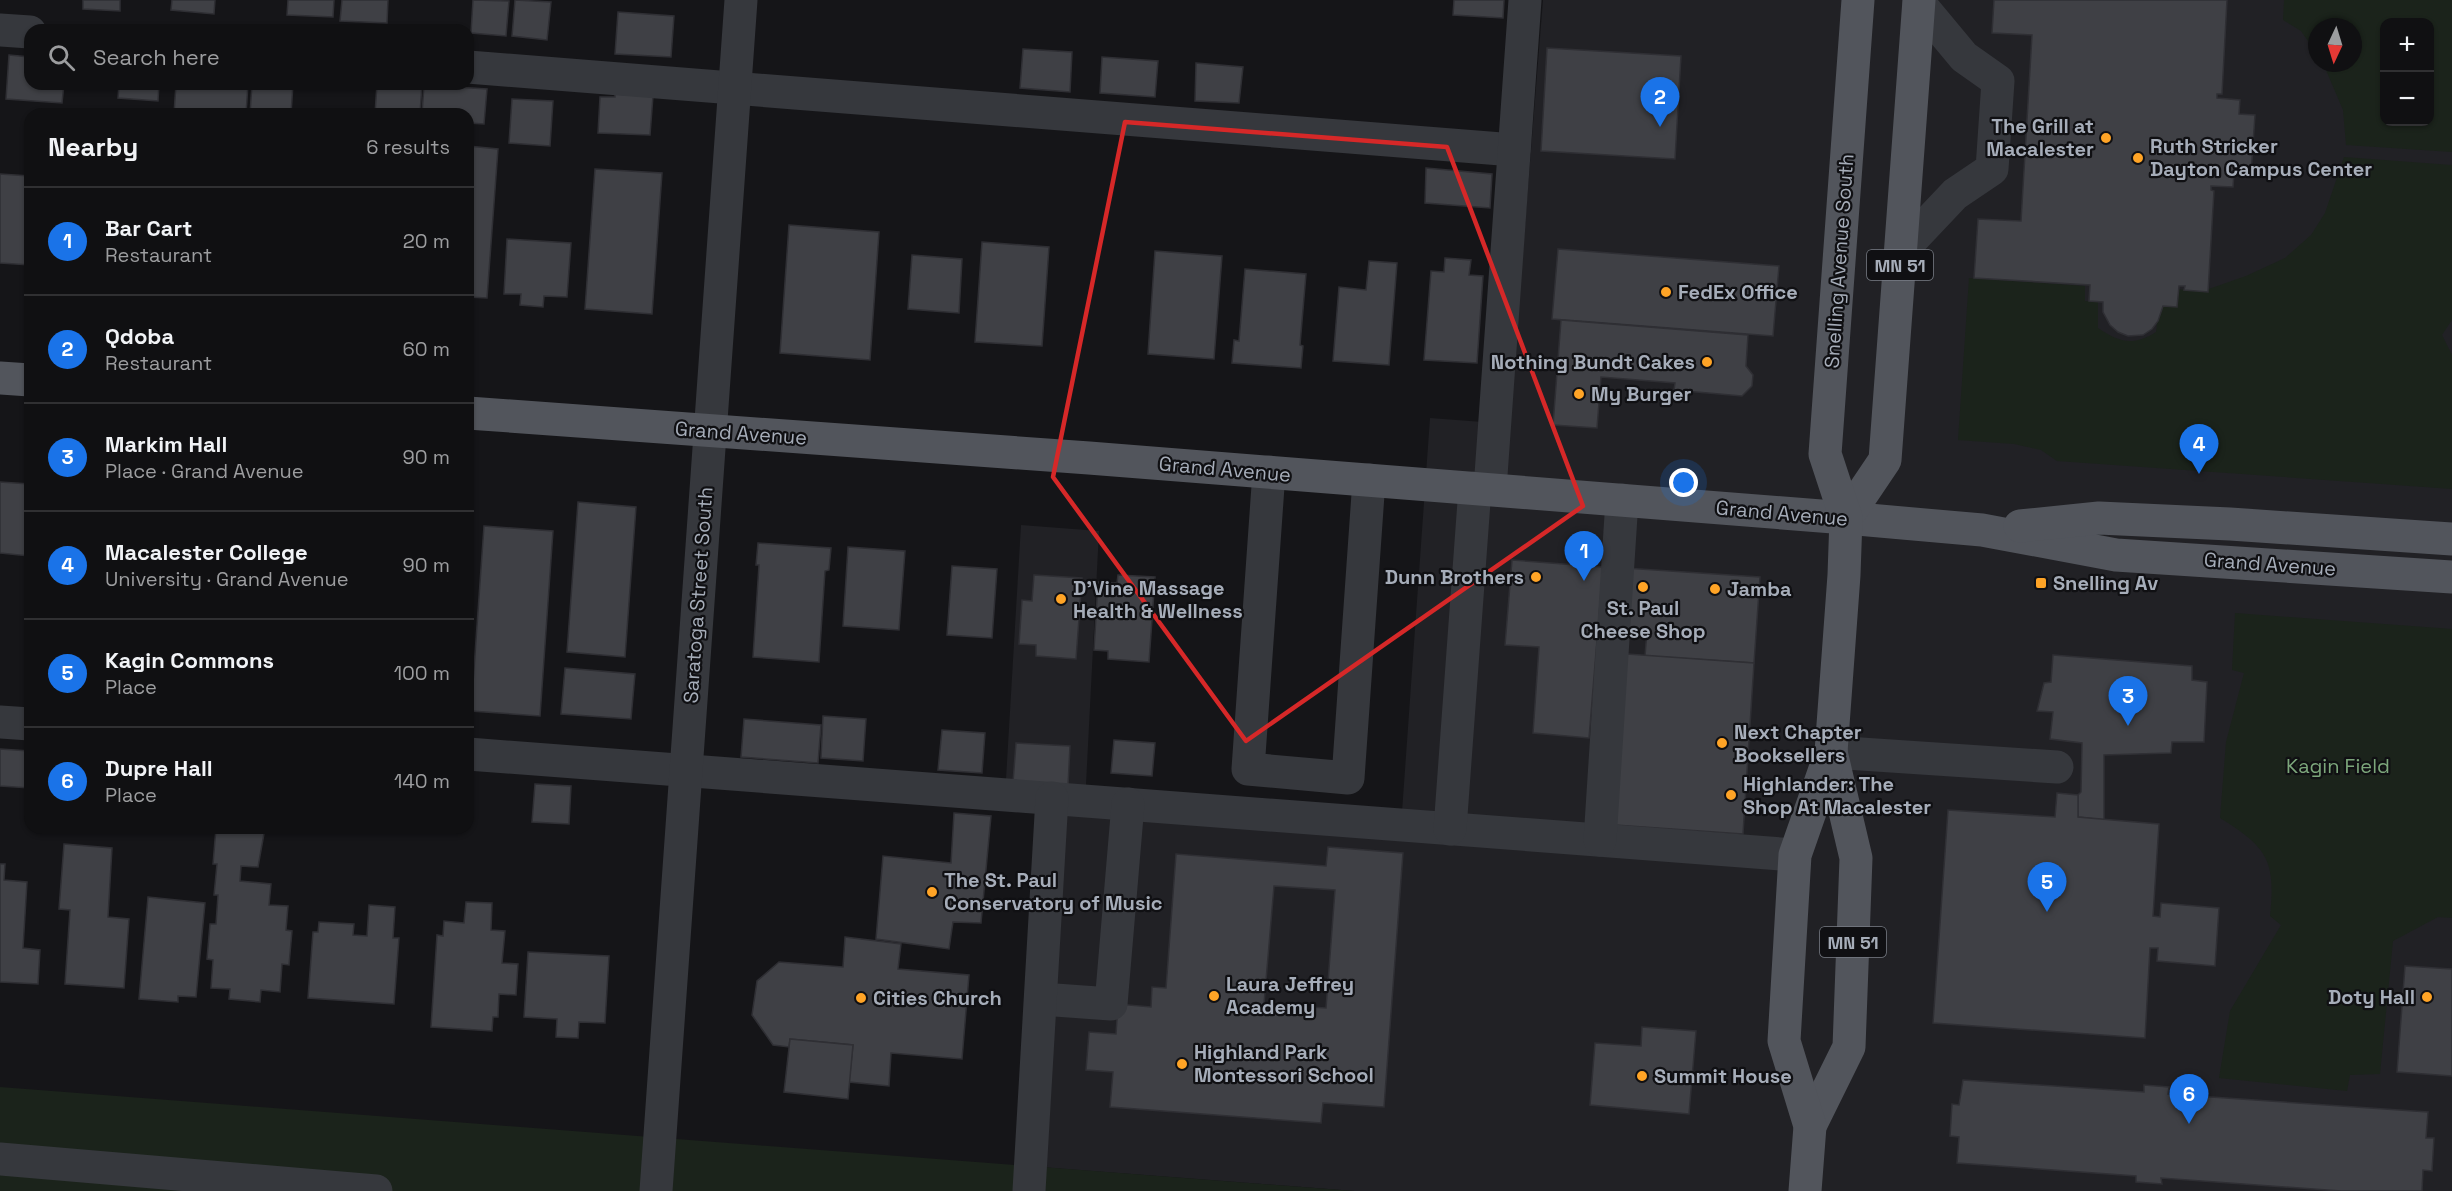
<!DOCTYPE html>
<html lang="en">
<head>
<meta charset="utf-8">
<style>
	body { margin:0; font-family:"Space Grotesk",sans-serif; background:#1e1e20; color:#f1f3f6 }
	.controls { position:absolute; right:18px; top:18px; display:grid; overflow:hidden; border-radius:12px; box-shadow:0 2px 4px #0004 }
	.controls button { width:54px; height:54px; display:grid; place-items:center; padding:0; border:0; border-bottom:2px solid #303032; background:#101012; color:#f1f3f6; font:30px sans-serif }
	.compass { position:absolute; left:2308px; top:18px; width:54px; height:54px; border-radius:50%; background:#101012; box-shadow:0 2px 4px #0004; rotate:184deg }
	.you { position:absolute; left:1684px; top:483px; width:21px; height:21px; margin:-15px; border:4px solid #fff; border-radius:50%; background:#1a73e8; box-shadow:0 0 0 9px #1a73e833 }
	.badge { display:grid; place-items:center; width:39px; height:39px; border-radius:50%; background:#1a73e8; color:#fff; font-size:20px; font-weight:700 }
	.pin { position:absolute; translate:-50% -50px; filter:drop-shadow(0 2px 3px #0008) }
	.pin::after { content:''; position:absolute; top:32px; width:21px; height:18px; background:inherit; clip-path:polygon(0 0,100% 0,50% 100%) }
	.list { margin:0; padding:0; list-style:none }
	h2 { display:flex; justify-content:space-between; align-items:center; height:78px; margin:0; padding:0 24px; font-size:26px }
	h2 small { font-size:20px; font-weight:400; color:#9c9d9f }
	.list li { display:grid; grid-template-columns:39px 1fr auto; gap:18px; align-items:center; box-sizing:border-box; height:108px; padding:0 24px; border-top:2px solid #303032 }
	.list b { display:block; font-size:22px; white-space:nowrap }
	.list p { margin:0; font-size:20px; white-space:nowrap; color:#9c9d9f }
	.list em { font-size:20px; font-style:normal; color:#9c9d9f }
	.icon { flex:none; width:33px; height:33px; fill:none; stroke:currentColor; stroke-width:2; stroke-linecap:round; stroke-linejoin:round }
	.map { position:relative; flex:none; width:2452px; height:1191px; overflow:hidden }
	.search { position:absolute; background:#101012; box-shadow:0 2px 4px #0004; left:24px; top:24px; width:450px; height:66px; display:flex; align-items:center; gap:15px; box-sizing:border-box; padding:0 21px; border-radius:18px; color:#9c9d9f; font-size:22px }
	.panel { position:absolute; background:#101012; box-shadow:0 2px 4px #0004; left:24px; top:108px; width:450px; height:726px; border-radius:18px }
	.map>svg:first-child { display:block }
</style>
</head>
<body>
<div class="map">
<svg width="2452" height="1191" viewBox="0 0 2452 1191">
	<rect width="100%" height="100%" fill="#151518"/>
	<path fill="#212125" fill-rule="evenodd" d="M1543,0H2452V1191H1354L1026,1166L1054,802L1006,779L1021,525L1099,531L1085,804L1401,826L1430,418L1509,424ZM2384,22H2430V122H2384ZM2317,27H2353V63H2317Z"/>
	<g fill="#1b231b" fill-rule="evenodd">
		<path d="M2284,0H2452V152L2346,145L2343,110L2323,63H2353V27H2317V54L2301,31L2283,20ZM2384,22H2430V122H2384Z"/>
		<path d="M2344,157L2452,165V320L2442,335L2452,355V489L2057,461L2041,450L2014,444L1958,440L1969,278L2085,286V301L2098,302V328C2120,343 2134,346 2156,332L2159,306L2174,289L2203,291L2246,276L2285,258L2311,235L2325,213Z"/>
		<path d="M2235,613L2452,629V918L2438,917L2393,941L2380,1074L2350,1075L2347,1091L2219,1078L2230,1011L2281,925L2270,916C2276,860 2267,847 2220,818L2226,742L2244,673L2232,670Z"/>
		<polygon points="0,1087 1354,1191 0,1191"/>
	</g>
	<g fill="#3f4045" stroke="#2f2f34" stroke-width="1.5" fill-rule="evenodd">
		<polygon points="83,0 120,0 120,11 83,9"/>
		<polygon points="172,0 215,0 214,14 171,10"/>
		<polygon points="288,0 334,0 333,17 287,15"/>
		<polygon points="342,0 388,0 387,23 340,21"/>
		<polygon points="473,0 509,1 506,36 471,33"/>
		<polygon points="515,0 551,2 547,40 512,36"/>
		<polygon points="1454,0 1504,0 1503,18 1453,15"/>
		<polygon points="1994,0 2227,0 2222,94 2217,94 2217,98 2240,100 2239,114 2255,115 2251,174 2234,173 2233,187 2211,186 2211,190 2214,191 2208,292 2184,290 2185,286 2179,286 2177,307 2163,306 2158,321 2152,329 2143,335 2128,336 2118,332 2110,325 2103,312 2103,302 2089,301 2090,285 1974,278 1978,219 2021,221 2032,35 1992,33"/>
		<polygon points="618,12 674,16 671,57 615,54"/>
		<polygon points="1547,48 1681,56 1675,159 1541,151"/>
		<polygon points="1023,49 1072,52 1070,92 1020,88"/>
		<polygon points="9,55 30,57 30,84 64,84 62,103 6,99"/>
		<polygon points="1102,57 1158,61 1155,97 1100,93"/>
		<polygon points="1196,63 1243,67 1239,103 1195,101"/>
		<polygon points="119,84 159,84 158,101 118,98"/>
		<polygon points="176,84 248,84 246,114 174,114"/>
		<polygon points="252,84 293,84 291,114 250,114"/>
		<polygon points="377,84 422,84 420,114 375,114"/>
		<polygon points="424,85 487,89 484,124 468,123 468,114 422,114"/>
		<polygon points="615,94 653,96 650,135 598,133 600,97 615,97"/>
		<polygon points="512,99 553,101 550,146 509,143"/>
		<polygon points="468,146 498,149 487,298 468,297"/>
		<polygon points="1426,168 1492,174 1490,208 1425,203"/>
		<polygon points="595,169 662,173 652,314 585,309"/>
		<polygon points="0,174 30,176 30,265 0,263"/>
		<polygon points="789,225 879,232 870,360 780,353"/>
		<polygon points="507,239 571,243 567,297 544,296 543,307 520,305 521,294 504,294"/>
		<polygon points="982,242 1049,247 1042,346 975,342"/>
		<polygon points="1558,249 1779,266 1773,336 1552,319"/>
		<polygon points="1155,251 1222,256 1214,359 1148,354"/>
		<polygon points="912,255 962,259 959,313 908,309"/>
		<polygon points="1445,258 1471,260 1469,275 1483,276 1477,363 1424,360 1431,271 1444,272"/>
		<polygon points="1369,261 1397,263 1389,365 1333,361 1339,287 1366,290"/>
		<polygon points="1245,269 1306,274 1300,345 1303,346 1301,368 1232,363 1234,340 1239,341"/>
		<polygon points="1561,320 1748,335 1746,366 1753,375 1752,386 1742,396 1674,390 1675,383 1601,377 1597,428 1553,425"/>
		<polygon points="0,482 30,484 29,556 0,553"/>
		<polygon points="578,502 636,507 625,657 567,652"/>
		<polygon points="484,526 553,531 540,716 471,711"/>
		<polygon points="758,543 831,548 829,570 825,571 819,662 753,657 759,565 756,565"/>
		<polygon points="848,547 905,551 899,630 843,626"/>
		<polygon points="1512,560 1603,567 1589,738 1533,733 1539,647 1505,645"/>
		<polygon points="952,566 997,569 992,638 947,635"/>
		<polygon points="1625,568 1760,577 1754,663 1645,656 1647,631 1620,629"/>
		<polygon points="1034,575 1082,578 1076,659 1036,656 1036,645 1019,644 1022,600 1032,601"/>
		<polygon points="1118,575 1155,577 1149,662 1108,659 1108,651 1094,650 1098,582 1117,583"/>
		<polygon points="1627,654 1754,663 1743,834 1615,825"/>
		<polygon points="2053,655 2192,666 2192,680 2207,682 2204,742 2172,742 2171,753 2104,755 2104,820 2078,817 2078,795 2081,792 2082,743 2050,739 2053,712 2037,711 2044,683 2051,682"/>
		<polygon points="565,668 635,674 631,719 561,714"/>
		<polygon points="823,716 866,719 863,761 821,758"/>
		<polygon points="744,719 821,725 818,763 741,757"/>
		<polygon points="942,730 985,733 982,773 938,770"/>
		<polygon points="1114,740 1155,743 1152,776 1111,773"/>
		<polygon points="1016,743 1070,746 1068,786 1013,782"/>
		<polygon points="0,749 30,751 30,788 0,786"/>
		<polygon points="535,784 571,786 569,824 532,822"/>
		<polygon points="2057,793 2078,795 2078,817 2159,824 2153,916 2160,917 2161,903 2219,908 2215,966 2157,961 2158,948 2150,948 2145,1038 1933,1023 1948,810 2055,817"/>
		<polygon points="954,813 991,816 981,923 953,922 949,949 876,939 883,856 951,863"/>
		<polygon points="216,828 265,828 258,867 241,866 240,881 271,884 269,905 288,906 286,930 292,931 289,965 282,964 280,992 261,990 260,1002 229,999 230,989 211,988 213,960 207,959 210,924 216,924 218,895 214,895 217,864 213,864"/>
		<polygon points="64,844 112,848 108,917 129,919 124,988 65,984 70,910 59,909"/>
		<path d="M1328,847L1403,853L1384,1107L1323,1103L1321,1123L1110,1107L1113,1072L1086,1070L1089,1032L1116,1034L1118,1004L1151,1007L1152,987L1166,988L1176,854L1326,866ZM1274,886L1335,890L1326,1008L1264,1004Z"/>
		<polygon points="0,864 5,864 4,880 27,882 23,948 40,950 38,984 0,982"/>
		<polygon points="148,897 205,903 196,997 178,996 178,1002 139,999"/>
		<polygon points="466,902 492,903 491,930 505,931 502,963 518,964 516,995 499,994 498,1017 493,1017 492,1031 431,1027 437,935 443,936 444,921 464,923"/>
		<polygon points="369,905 395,907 393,938 399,938 394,1004 308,998 313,932 318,932 319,922 354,924 353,935 367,936"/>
		<polygon points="845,937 901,944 898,969 969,975 962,1059 891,1053 889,1086 849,1082 853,1045 790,1039 789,1047 773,1045 752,1015 757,981 779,962 843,967"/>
		<polygon points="528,952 609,956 605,1023 579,1022 578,1038 556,1037 557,1019 524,1017"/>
		<polygon points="2405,966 2452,969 2452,1076 2397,1072"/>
		<polygon points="1642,1027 1696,1031 1689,1114 1590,1105 1595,1043 1641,1046"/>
		<polygon points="790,1039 853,1045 848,1099 784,1092"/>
		<polygon points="1963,1080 2144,1092 2144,1085 2169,1087 2168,1094 2428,1112 2426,1138 2434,1138 2432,1171 2423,1170 2422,1191 2341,1191 2161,1178 2162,1184 2136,1182 2136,1176 1957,1163 1959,1137 1950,1136 1952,1104 1959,1105"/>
	</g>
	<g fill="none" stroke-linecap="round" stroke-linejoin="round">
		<g stroke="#36383d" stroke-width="33">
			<polyline points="0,30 30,32"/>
			<polyline points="468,67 1514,150"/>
			<polyline points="1901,251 1955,194 1992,169 1998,81 1964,57 1919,3"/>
			<polyline points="1269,472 1248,769 1348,778 1369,480"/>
			<polyline points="1490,489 1525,0"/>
			<polyline points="0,722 30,724"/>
			<polyline points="1831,752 2057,767"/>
			<polyline points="468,754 1795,855"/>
			<polyline points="1450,829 1475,488"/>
			<polyline points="1600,840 1622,500"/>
			<polyline points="1041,999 1111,1004 1128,804"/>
			<polyline points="0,1159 376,1191"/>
			<polyline points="656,1191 741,0"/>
			<polyline points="1029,1191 1052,798"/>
		</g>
		<g stroke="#52555c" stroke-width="33">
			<polyline points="0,378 30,380"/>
			<polyline points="468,413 1089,458 1846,518 1982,530 2116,555 2452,577"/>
			<polyline points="1846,518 1885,460 1919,0"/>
			<polyline points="2020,526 2099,518 2230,524 2452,539"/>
			<polyline points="1810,1126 1849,1047 1856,858 1831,752"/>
			<polyline points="1805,1191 1810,1126 1784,1041 1795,855 1831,752 1844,575 1846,518 1825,454 1858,0"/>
		</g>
	</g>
	<path fill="none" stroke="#d62828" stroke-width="4.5" stroke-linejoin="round" d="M1125,122L1447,147L1583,506L1246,741L1053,477Z"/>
	<g fill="#ffa426" stroke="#101013" stroke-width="2">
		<circle cx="2106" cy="138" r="6"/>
		<circle cx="2138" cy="158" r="6"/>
		<circle cx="1666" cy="292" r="6"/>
		<circle cx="1707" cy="362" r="6"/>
		<circle cx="1579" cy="394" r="6"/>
		<circle cx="1536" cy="577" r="6"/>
		<rect x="2035" y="577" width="12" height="12" rx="3"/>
		<circle cx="1643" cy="587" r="6"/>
		<circle cx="1715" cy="589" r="6"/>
		<circle cx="1061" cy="599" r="6"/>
		<circle cx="1722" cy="743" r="6"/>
		<circle cx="1731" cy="795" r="6"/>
		<circle cx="932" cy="892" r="6"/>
		<circle cx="1214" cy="996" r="6"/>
		<circle cx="2427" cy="997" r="6"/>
		<circle cx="861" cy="998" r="6"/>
		<circle cx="1182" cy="1064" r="6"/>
		<circle cx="1642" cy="1076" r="6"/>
	</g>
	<g text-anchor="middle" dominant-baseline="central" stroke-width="4.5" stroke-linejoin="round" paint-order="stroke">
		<g fill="#101013" stroke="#797e87" stroke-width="1.5">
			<rect x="1867" y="250" width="66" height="30" rx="4.5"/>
			<rect x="1820" y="927" width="66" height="30" rx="4.5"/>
		</g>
		<g font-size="18" font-weight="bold" fill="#a6adb9">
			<text x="1900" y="265">MN 51</text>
			<text x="1853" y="942">MN 51</text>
		</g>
		<g font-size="20" font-weight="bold" fill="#a6adb9" stroke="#101013" text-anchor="start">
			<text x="2094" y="126" text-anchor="end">The Grill at<tspan x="2094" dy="23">Macalester</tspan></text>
			<text x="2150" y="146">Ruth Stricker<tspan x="2150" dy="23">Dayton Campus Center</tspan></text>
			<text x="1678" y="292">FedEx Office</text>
			<text x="1695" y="362" text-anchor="end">Nothing Bundt Cakes</text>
			<text x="1591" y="394">My Burger</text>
			<text x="1524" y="577" text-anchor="end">Dunn Brothers</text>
			<text x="2053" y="583">Snelling Av</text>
			<text x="1073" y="588">D'Vine Massage<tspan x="1073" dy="23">Health &amp; Wellness</tspan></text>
			<text x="1727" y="589">Jamba</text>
			<text x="1643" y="608" text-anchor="middle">St. Paul<tspan x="1643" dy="23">Cheese Shop</tspan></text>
			<text x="1734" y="732">Next Chapter<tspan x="1734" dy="23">Booksellers</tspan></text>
			<text x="1743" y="784">Highlander: The<tspan x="1743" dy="23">Shop At Macalester</tspan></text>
			<text x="944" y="880">The St. Paul<tspan x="944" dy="23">Conservatory of Music</tspan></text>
			<text x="1226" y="984">Laura Jeffrey<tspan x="1226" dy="23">Academy</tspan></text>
			<text x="2415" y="997" text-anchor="end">Doty Hall</text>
			<text x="873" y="998">Cities Church</text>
			<text x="1194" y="1052">Highland Park<tspan x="1194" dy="23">Montessori School</tspan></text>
			<text x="1654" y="1076">Summit House</text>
		</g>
		<g font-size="20" fill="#a6adb9" stroke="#101013">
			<text transform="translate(1839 261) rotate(-86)">Snelling Avenue South</text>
			<text transform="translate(741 433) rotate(4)">Grand Avenue</text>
			<text transform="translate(1225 469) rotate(5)">Grand Avenue</text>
			<text transform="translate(1782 513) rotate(5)">Grand Avenue</text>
			<text transform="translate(2270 564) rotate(4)">Grand Avenue</text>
			<text transform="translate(698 595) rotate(-86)">Saratoga Street South</text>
		</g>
		<g font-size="20" fill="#7ca67b" stroke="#101013">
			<text x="2338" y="766">Kagin Field</text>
		</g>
	</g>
</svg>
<div class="controls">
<button>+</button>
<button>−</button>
</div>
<svg class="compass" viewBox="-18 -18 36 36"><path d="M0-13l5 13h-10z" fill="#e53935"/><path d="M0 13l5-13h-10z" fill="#9c9d9f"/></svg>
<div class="you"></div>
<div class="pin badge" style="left:1584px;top:581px">1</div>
<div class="pin badge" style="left:1660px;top:127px">2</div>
<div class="pin badge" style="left:2128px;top:726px">3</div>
<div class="pin badge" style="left:2199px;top:474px">4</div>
<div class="pin badge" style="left:2047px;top:912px">5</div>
<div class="pin badge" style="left:2189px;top:1124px">6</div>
<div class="search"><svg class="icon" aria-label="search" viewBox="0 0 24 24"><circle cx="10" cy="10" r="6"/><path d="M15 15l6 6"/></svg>Search here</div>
<section class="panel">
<h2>Nearby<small>6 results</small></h2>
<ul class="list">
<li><span class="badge">1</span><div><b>Bar Cart</b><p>Restaurant</p></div><em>20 m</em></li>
<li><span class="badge">2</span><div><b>Qdoba</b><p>Restaurant</p></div><em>60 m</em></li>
<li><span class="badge">3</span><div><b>Markim Hall</b><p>Place · Grand Avenue</p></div><em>90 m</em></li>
<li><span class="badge">4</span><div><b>Macalester College</b><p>University · Grand Avenue</p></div><em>90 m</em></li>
<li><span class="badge">5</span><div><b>Kagin Commons</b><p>Place</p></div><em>100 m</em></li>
<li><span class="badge">6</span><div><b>Dupre Hall</b><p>Place</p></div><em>140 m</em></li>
</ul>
</section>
</div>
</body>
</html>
